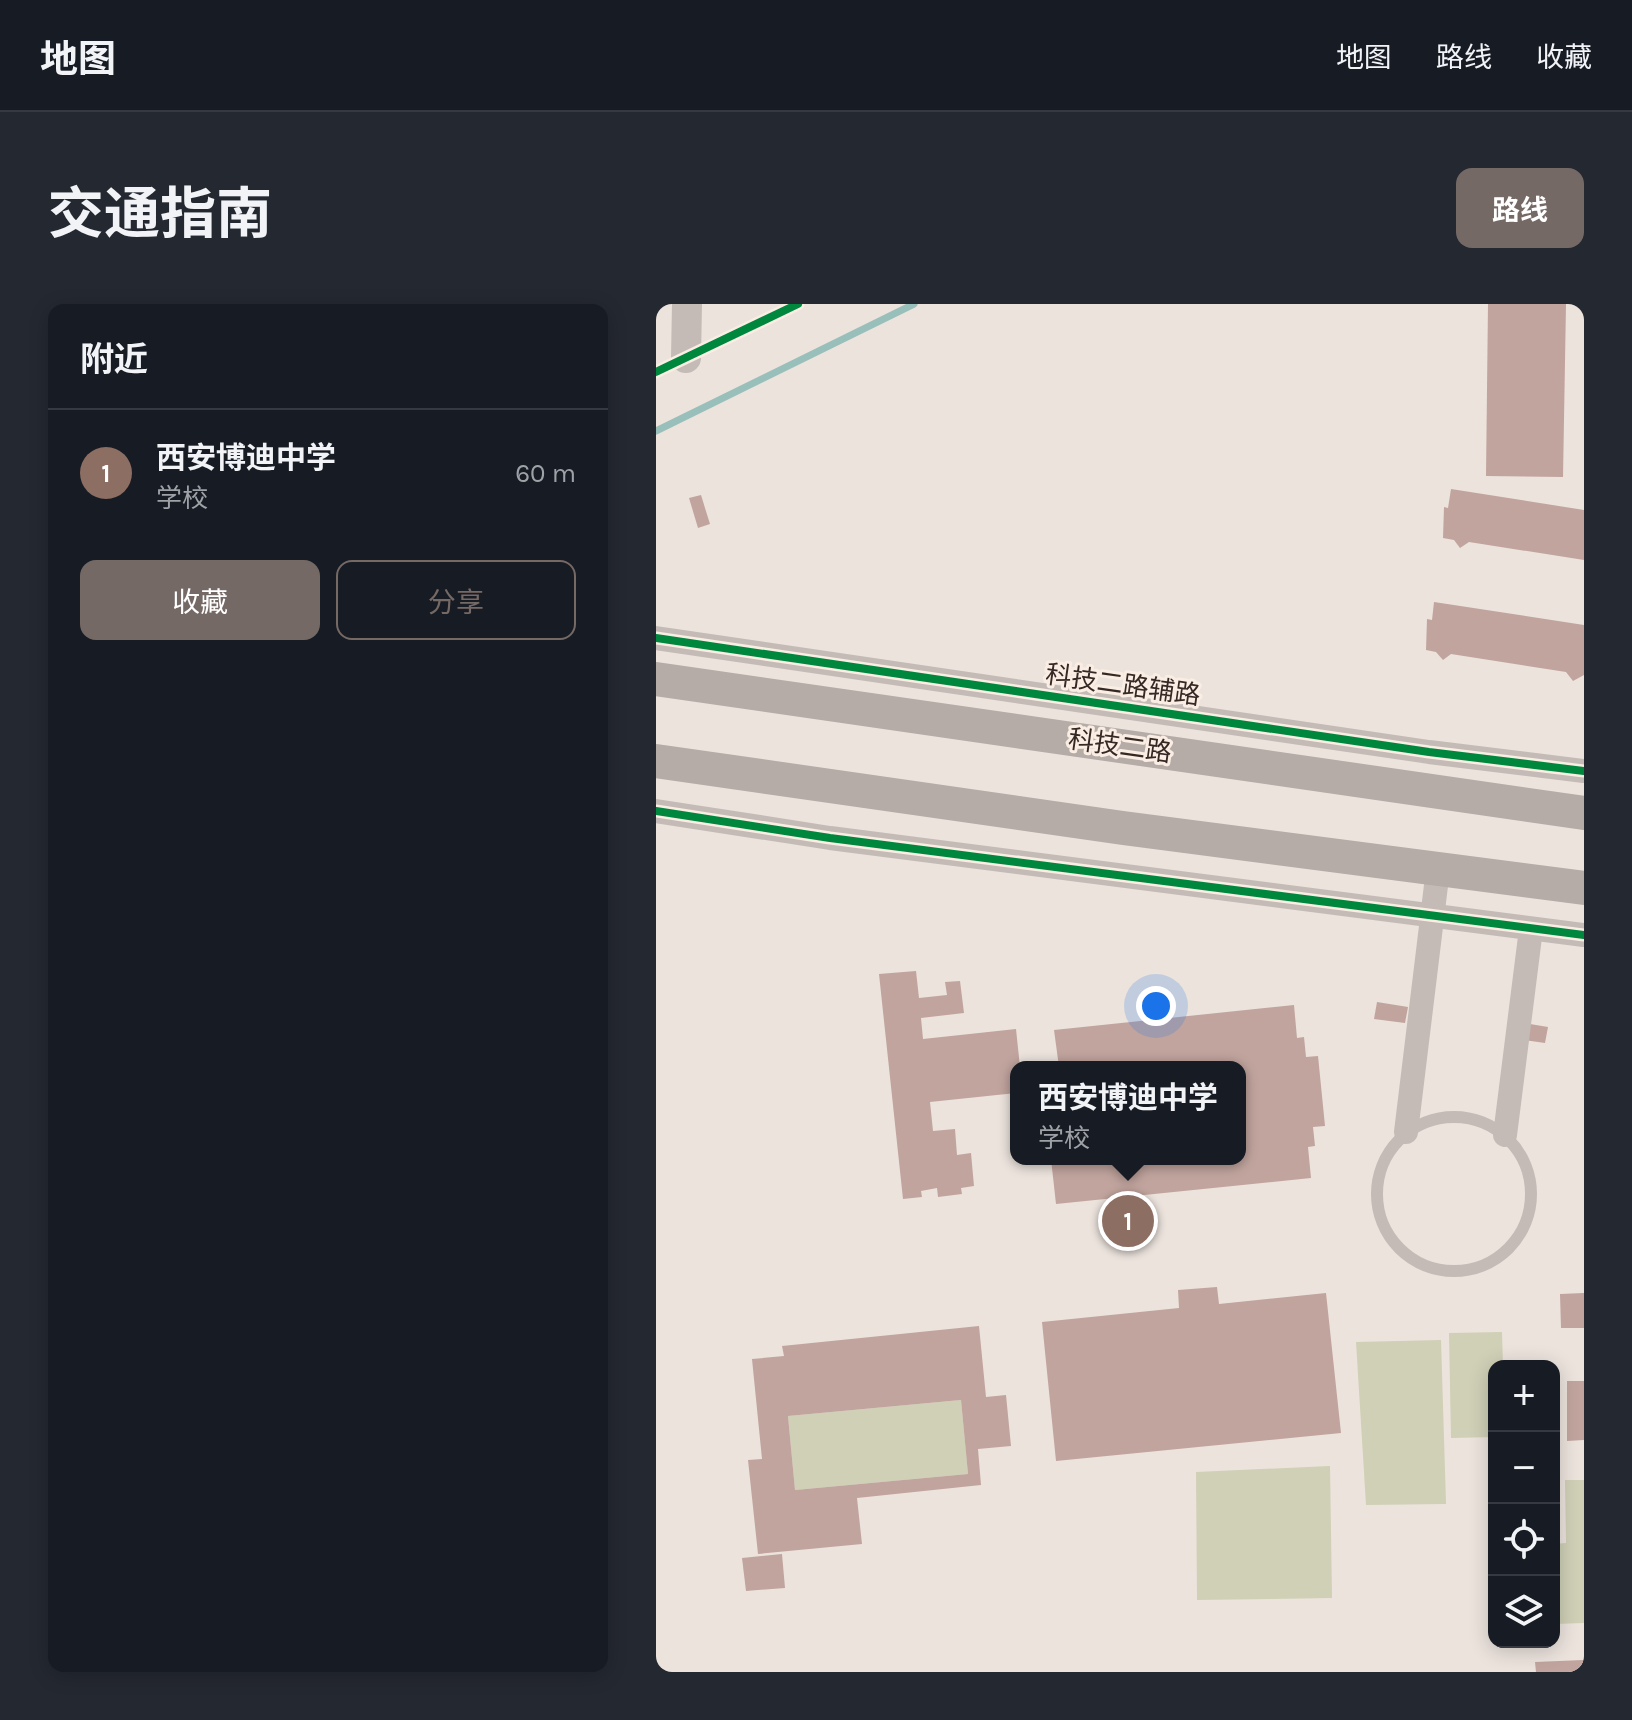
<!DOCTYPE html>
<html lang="zh">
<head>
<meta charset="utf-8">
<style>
	body { margin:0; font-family:Karla,"Noto Sans SC",sans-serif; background:#242831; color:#f1f3f6 }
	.controls { position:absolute; right:24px; bottom:24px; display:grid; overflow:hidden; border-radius:16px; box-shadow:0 4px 20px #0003 }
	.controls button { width:72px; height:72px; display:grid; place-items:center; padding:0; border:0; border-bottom:2px solid #363941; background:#171b24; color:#f1f3f6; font:40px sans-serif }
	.you { position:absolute; left:500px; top:702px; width:28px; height:28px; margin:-20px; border:6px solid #fff; border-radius:50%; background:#1a73e8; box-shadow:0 0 0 12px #1a73e833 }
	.badge { display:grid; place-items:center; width:52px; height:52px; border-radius:50%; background:#756965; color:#fff; font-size:26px; font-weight:700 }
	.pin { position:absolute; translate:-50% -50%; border:4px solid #fff; box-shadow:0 2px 8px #0006 }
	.popup { position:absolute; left:354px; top:757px; width:236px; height:104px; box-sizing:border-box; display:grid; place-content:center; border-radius:16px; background:#171b24; filter:drop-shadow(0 2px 6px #0005); font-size:26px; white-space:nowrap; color:#9ea1a6 }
	.popup b { font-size:30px; color:#f1f3f6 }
	.popup::after { content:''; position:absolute; left:50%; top:100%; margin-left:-16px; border:16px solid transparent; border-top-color:#171b24 }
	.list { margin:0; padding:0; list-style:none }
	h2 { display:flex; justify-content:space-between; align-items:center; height:104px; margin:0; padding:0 32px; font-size:34px }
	h2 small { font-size:26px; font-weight:400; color:#9ea1a6 }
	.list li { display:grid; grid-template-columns:52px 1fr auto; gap:24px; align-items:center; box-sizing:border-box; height:128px; padding:0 32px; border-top:2px solid #363941 }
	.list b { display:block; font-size:30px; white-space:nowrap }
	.list p { margin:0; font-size:26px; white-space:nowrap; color:#9ea1a6 }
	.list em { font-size:26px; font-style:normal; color:#9ea1a6 }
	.actions { display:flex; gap:16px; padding:24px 32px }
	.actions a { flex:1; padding:18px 0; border:2px solid #756965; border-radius:16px; text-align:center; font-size:28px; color:#756965 }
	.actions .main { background:#756965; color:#fff }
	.icon { flex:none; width:44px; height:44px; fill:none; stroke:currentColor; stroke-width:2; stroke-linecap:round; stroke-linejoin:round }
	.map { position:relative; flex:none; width:928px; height:1368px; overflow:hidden; border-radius:16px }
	header { display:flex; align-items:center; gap:48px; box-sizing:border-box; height:112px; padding:0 40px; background:#171b24; border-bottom:2px solid #363941 }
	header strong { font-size:38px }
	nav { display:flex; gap:44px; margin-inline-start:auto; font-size:28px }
	.intro { display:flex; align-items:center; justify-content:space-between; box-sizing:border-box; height:192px; padding:0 48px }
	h1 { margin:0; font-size:56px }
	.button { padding:20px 36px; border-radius:16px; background:#756965; color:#fff; font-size:28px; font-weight:700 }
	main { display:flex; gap:48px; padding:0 48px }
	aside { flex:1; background:#171b24; border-radius:16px; box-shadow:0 4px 20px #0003 }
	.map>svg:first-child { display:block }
</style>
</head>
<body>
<header>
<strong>地图</strong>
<nav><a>地图</a><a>路线</a><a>收藏</a></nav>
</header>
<div class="intro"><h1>交通指南</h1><a class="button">路线</a></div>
<main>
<aside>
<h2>附近<small></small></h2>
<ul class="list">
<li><span class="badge" style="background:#8d6e63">1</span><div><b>西安博迪中学</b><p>学校</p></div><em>60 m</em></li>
</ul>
<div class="actions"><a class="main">收藏</a><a>分享</a></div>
</aside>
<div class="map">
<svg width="928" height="1368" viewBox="0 0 928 1368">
	<rect width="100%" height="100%" fill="#ece3dd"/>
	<g fill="#cfd0b6">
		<polygon points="846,1028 847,1062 838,1062 838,1133 795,1134 793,1029"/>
		<polygon points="785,1036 790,1200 710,1201 700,1038"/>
		<polygon points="305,1096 312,1170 139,1186 132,1112"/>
		<polygon points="674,1162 676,1294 541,1296 540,1168"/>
		<polygon points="909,1176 928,1176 928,1319 898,1320 898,1240 910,1239"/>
	</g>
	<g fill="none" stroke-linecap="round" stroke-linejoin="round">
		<polyline stroke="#99bfbb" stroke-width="7" points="0,127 258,0"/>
	</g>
	<g fill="#c1a49e" fill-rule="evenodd">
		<polygon points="832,0 910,0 907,173 830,172"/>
		<polygon points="795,185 928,206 928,256 813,238 804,244 798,236 787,234 788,203 792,204"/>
		<polygon points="45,191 54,220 42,224 33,194"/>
		<polygon points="778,298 928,321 928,371 917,377 910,368 795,350 787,356 780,348 770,346 771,315 776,316"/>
		<polygon points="260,667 263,694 291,691 289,678 304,677 308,709 265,714 267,735 360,725 364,763 360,763 360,789 274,798 277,827 299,825 301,851 315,849 318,882 305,884 306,890 282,893 281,884 265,887 266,893 247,895 223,670"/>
		<polygon points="721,698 752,703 749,719 718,715"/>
		<polygon points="638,701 641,734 648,733 650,753 662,752 669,822 657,823 659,842 652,843 655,874 400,900 395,855 584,855 584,763 403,763 398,726"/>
		<polygon points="862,718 892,723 889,739 860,735"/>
		<polygon points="561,983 563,1000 670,989 685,1129 400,1157 386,1018 523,1004 522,986"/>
		<polygon points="928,989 928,1024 905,1024 904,990"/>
		<path d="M323,1022L330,1093L350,1091L355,1142L322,1145L325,1181L201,1194L206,1240L102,1250L92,1156L106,1155L96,1055L128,1052L126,1042ZM305,1096L312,1170L139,1186L132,1112Z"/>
		<polygon points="911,1077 928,1077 928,1136 911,1137"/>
		<polygon points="126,1250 129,1284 90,1287 86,1254"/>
		<polygon points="927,1356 927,1368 880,1368 879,1358"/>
	</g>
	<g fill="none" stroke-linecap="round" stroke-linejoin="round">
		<circle stroke="#c4bbb7" stroke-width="12" cx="798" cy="890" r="77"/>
		<g stroke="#c4bbb7" stroke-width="24">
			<polyline points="0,334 773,448 928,467"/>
			<polyline points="0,507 174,534 928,631"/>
			<polyline points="750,828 782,565"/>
			<polyline points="849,831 875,625"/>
		</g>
		<polyline stroke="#c4bbb7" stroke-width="30" points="30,54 31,0"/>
		<g stroke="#b5aba7" stroke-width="34">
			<polyline points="0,375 928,509"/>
			<polyline points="0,457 467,524 928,584"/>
		</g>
		<defs>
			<g id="cycleway">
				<polyline points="0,68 142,0"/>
				<polyline points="0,334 773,448 928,467"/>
				<polyline points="0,507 174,534 928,631"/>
			</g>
		</defs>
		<use href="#cycleway" stroke="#faede3" stroke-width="13"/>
		<use href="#cycleway" stroke="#00873e" stroke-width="8"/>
	</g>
	<g text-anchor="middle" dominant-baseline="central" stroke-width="6" stroke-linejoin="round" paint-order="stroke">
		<g font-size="26" fill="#352825" stroke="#faede3">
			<text transform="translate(467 381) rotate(8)">科技二路辅路</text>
			<text transform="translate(464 442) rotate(8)">科技二路</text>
		</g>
	</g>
</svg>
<div class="controls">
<button>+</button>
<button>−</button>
<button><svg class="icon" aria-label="locate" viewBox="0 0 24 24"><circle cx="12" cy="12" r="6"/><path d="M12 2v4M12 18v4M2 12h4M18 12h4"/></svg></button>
<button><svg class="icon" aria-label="layers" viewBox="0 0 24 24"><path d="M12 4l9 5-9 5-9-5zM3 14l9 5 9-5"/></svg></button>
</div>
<div class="you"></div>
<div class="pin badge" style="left:472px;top:917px;background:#8d6e63">1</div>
<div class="popup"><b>西安博迪中学</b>学校</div>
</div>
</main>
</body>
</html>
